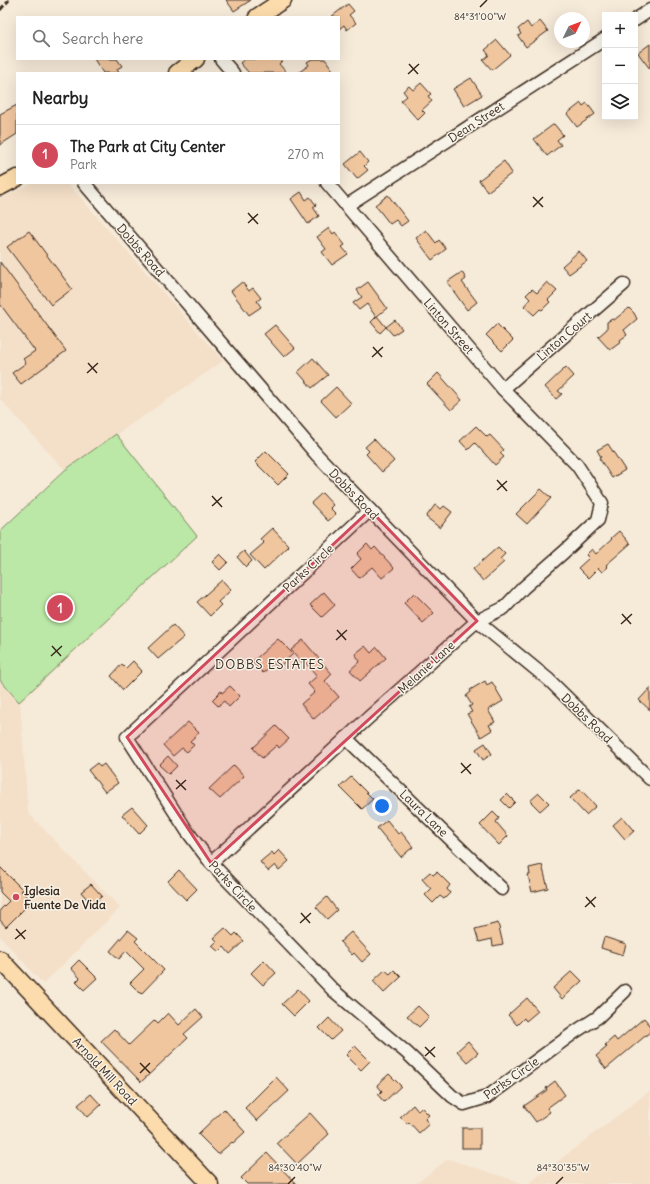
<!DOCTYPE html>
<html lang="en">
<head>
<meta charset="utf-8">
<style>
	body { margin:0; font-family:Delius,sans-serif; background:#f2f2f2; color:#222 }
	.controls { position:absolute; right:12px; top:12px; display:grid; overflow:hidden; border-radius:0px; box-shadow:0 4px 16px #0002 }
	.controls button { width:36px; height:36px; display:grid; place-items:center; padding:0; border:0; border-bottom:1px solid #e0e0e0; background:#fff; color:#222; font:20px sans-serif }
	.compass { position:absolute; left:554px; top:12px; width:36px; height:36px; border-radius:50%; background:#fff; box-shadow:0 4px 16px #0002; rotate:47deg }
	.you { position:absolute; left:382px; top:806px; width:14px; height:14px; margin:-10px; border:3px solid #fff; border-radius:50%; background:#1a73e8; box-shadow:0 0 0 6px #1a73e833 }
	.badge { display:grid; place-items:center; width:26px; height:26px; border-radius:50%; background:#d1495b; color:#fff; font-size:13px; font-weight:700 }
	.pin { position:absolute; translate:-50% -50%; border:2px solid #fff; box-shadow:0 1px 4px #0006 }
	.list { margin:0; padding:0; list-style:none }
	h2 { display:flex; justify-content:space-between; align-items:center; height:52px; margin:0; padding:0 16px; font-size:17px }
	h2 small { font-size:13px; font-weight:400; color:#767676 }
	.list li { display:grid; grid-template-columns:26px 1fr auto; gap:12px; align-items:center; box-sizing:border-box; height:60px; padding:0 16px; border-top:1px solid #e0e0e0 }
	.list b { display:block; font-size:15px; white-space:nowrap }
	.list p { margin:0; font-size:13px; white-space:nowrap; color:#767676 }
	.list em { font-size:13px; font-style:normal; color:#767676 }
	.icon { flex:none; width:22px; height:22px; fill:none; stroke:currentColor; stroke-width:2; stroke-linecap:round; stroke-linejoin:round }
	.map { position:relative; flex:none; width:650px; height:1184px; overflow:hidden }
	.search { position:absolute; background:#fff; box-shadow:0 4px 16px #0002; left:16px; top:16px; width:324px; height:44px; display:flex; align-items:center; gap:10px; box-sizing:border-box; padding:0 14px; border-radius:0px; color:#767676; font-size:15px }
	.panel { position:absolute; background:#fff; box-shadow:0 4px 16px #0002; left:16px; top:72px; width:324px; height:112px; border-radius:0px }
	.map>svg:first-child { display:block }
</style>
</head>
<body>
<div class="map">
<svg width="650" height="1184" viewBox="0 0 650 1184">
	<rect width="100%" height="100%" fill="#f6ead9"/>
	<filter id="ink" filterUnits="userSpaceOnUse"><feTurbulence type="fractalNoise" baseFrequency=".025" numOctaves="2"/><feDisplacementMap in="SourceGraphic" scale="8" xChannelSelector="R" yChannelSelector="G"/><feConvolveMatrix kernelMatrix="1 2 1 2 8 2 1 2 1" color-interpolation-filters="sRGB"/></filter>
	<g filter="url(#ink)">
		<g fill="#f4dfc8">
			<polygon points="32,183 67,183 69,185 223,361 117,434 197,536 20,703 28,813 120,908 43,984 0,936 0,681 19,702 196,536 116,435 65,470 0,399 0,199"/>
			<polygon points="650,1091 650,1184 528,1184"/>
			<polygon points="448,1159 525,1184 416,1184"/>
		</g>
		<polygon fill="#bbe8a6" stroke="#7b8962" points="116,434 197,536 19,702 0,680 0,531 65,470"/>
		<g fill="#f0c69f" stroke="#3b2a1e">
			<polygon points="226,0 251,0 234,11"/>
			<polygon points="348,4 354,11 349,15 356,23 347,30 344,25 339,29 339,17 331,17"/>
			<polygon points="540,21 548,31 526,47 518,36 521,34 518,29 527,22 531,28"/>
			<polygon points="497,40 510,55 492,70 483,60 489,55 485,50"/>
			<polygon points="650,44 650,69 638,53"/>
			<polygon points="94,59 117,59 122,66 117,69 119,73 103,73"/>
			<polygon points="245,59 284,59 279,64 287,73 249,73 240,63"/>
			<polygon points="312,59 325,59 335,73 298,73 309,65 307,62"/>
			<polygon points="471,78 482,95 464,106 453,89"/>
			<polygon points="421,83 431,94 428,96 432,101 422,110 425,113 418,120 401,101 407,96 403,91 409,86 413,90"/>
			<polygon points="581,103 583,106 587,103 595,114 577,127 567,114"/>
			<polygon points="17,105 17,134 0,145 0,114"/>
			<polygon points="554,124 563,135 557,140 561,145 547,156 534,139"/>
			<polygon points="360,152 368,162 364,166 368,170 357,179 345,164"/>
			<polygon points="504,161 512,173 487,192 479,180"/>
			<polygon points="301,192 306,200 310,197 316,205 313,207 319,216 308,224 291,199"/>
			<polygon points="388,195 408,221 401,226 396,220 390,224 375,205"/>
			<polygon points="329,228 333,234 335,232 345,245 342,247 348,254 332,265 322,252 326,249 317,237"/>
			<polygon points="426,230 436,243 439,240 446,249 432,260 416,238"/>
			<polygon points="29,231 72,289 51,305 7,247"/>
			<polygon points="579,251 587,261 569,274 562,266"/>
			<polygon points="0,262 66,351 21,384 12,373 26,363 23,359 35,351 0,304"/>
			<polygon points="462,272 466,279 462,282 477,302 467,310 447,282"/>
			<polygon points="242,282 249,291 253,288 261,298 257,301 261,307 249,315 231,291"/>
			<polygon points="368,282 387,308 376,317 367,304 359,310 353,303 362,297 357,290"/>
			<polygon points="547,282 557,291 548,300 550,302 542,310 540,309 534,315 524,306 530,299 526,295 532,289 537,293"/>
			<polygon points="629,308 634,313 637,319 624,330 627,335 620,340 621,342 610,350 598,337 607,329 607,322 612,319 614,320"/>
			<polygon points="377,316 386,327 380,333 371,322"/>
			<polygon points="395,320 402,329 393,335 386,327"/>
			<polygon points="497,324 513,340 502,351 486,335"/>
			<polygon points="275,325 295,348 284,357 264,334"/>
			<polygon points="313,358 328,375 312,388 298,372"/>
			<polygon points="566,367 574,376 558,391 562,394 556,399 545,387"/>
			<polygon points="438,373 462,400 451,410 427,384"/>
			<polygon points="336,387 351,403 336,417 321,401"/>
			<polygon points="476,426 487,437 490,435 504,450 500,453 504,457 495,465 475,443 468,450 460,441"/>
			<polygon points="374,439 394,461 382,472 366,454 369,451 365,447"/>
			<polygon points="608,444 625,470 612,478 599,458 601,457 597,450"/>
			<polygon points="266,451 289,474 278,485 255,462"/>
			<polygon points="541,489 551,498 527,524 516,514"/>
			<polygon points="322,493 333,505 330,508 336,514 328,521 311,503"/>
			<polygon points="435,505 441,509 444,506 452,512 440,528 426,517"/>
			<polygon points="272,528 289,546 264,570 250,555 264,543 260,539"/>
			<polygon points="619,531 630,544 606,565 608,567 602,572 598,568 588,578 578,568 589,558 586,555 592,549 596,554 612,539 611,538"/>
			<polygon points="367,544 372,550 375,547 394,568 382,578 372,567 359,578 351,569 361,559 357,554"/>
			<polygon points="498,547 505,554 500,559 504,562 483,581 473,569"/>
			<polygon points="244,551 252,561 246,567 237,557"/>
			<polygon points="220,554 228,562 220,570 212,562"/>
			<polygon points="222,580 231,590 218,602 221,605 210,616 197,602"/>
			<polygon points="324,592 335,605 322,617 310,605"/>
			<polygon points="414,593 434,613 423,623 404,603"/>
			<polygon points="173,625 184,637 158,659 148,648"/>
			<polygon points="278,639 293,654 278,668 274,663 263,673 252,662"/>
			<polygon points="303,640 332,674 325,681 339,697 314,719 301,704 315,692 308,684 317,676 305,662 303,663 291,650"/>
			<polygon points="365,646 371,653 377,647 386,658 360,681 350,670 360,661 355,654"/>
			<polygon points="133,661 142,671 123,690 111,676 122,664 126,668"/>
			<polygon points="485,681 487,685 492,682 503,701 488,710 495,722 489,725 492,730 481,737 467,714 472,712 469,707 472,705 466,696 471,692 470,690"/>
			<polygon points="230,686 240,696 229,707 224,701 218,706 212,700 221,691 222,693"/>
			<polygon points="650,688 650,710 639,700"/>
			<polygon points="188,722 199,733 190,741 194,745 187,752 182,748 173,756 163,745"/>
			<polygon points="276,726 289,739 279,748 277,745 262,758 253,748"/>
			<polygon points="485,743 492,754 483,760 476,749"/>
			<polygon points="168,756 177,766 169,774 159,765"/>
			<polygon points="97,763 100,767 104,764 118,783 105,792 88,770"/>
			<polygon points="234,765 244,776 220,799 209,789"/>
			<polygon points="351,777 373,799 362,809 340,787"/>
			<polygon points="580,789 596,806 586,815 570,798"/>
			<polygon points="539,793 549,803 540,811 530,801"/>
			<polygon points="507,794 515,802 509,808 501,800"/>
			<polygon points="132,807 148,825 139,834 122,815"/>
			<polygon points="493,812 499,818 496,822 508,836 499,845 480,825"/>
			<polygon points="622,817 634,831 625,839 613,825"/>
			<polygon points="387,820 398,834 401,832 413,847 401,857 377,828"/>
			<polygon points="279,850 289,861 279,870 275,865 268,871 260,862 272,852 274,855"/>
			<polygon points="542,865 548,888 532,892 528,875 530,875 529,868"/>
			<polygon points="0,867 23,890 21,891 32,901 6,927 0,920 0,910 9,901 0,892"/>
			<polygon points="179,870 197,889 186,900 168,881"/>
			<polygon points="430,872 433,875 437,872 450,885 447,889 450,893 444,899 440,896 433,903 425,895 431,889 422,879"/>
			<polygon points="91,884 102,896 92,905 81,892"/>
			<polygon points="327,897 337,910 327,919 316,907"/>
			<polygon points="498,923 503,944 493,946 492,939 479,942 475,929"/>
			<polygon points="225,928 233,936 236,933 244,941 230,954 224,947 219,952 212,946 217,941 214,938"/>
			<polygon points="128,930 138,938 135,941 164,970 141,994 130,983 144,969 126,951 119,959 110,951"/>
			<polygon points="351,932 371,954 362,962 354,953 352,955 340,942"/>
			<polygon points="604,937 626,944 623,955 601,948"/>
			<polygon points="79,960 97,978 84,990 76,982 80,978 71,968"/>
			<polygon points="264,960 276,973 263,985 251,973"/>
			<polygon points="385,970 390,974 394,970 401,977 384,993 373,981"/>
			<polygon points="572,971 582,981 562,999 553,988"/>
			<polygon points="298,989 309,1001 294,1016 282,1004"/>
			<polygon points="527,998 538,1011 526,1021 524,1018 517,1025 508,1015"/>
			<polygon points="418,1006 429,1017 419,1027 407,1016"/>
			<polygon points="196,1009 203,1017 184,1034 188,1038 141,1082 101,1041 114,1029 129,1045 155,1020 158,1023 168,1013 179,1025"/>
			<polygon points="329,1018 341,1031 331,1040 319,1028"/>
			<polygon points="644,1018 650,1025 650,1032 606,1069 596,1056 607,1047 605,1045 614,1037 617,1041"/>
			<polygon points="468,1041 478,1053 467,1062 457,1051"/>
			<polygon points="355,1046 370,1061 361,1070 346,1055"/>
			<polygon points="389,1074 401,1086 384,1102 378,1095 382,1091 377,1085"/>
			<polygon points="276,1077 289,1091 257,1121 245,1108"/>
			<polygon points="555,1081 565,1095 547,1108 550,1112 536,1122 524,1106 547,1090 546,1088"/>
			<polygon points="91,1094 101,1105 88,1117 78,1105"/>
			<polygon points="413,1105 418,1111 421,1107 429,1115 425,1119 429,1124 419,1133 409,1122 407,1124 400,1117"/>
			<polygon points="224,1109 245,1132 233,1143 232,1142 218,1154 198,1134"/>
			<polygon points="310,1113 329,1134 297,1164 277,1143"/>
			<rect x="462" y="1128" width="18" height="20"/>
			<polygon points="267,1153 296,1184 247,1184 241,1178"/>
		</g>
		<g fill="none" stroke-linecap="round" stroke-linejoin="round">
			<defs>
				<g id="minor">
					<polyline points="635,20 650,10"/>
					<polyline points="221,59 233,73"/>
					<polyline points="84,183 317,455 477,621 549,680 650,779"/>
					<polyline points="346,206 605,39"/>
					<polyline points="503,389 624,284"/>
					<polyline points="370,510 127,737 187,831 211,863 334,991 407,1053 452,1096 464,1104 487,1097 575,1032 598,1017 625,991"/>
					<polyline points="346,738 502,889"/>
					<polyline points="211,863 367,719 477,621 504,608 523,588 564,552 598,520 602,503 577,465 503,389 327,183"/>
				</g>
				<g id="major">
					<polyline points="257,17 283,0"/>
					<polyline points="177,73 196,59"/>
					<polyline points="0,187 17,178"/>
					<polyline points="0,959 210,1184"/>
				</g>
			</defs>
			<use href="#minor" stroke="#3b2a1e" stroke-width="15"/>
			<use href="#major" stroke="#3b2a1e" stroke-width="19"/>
			<use href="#minor" stroke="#f7f3e8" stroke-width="12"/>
			<use href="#major" stroke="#fcdcac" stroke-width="16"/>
			<polyline stroke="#3b2a1e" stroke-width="3" stroke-dasharray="6 3" stroke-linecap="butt" points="0,10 9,0"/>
		</g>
	</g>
	<path fill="#d1495b" fill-opacity="0.2" stroke="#d1495b" stroke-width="3" stroke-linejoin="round" d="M370,510L477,621L211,863L127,737Z"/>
	<path fill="none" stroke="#3b2a1e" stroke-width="1.5" d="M480,7L487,0M409,64L418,74M408,74L419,64M533,197L543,207M533,207L543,197M248,213L258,224M248,223L258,214M373,347L382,357M372,357L383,347M88,363L97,373M87,373L98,363M497,480L507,491M497,490L507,481M212,496L222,507M212,506L222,497M622,614L631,624M621,624L632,614M337,630L346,640M336,640L347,630M52,646L61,656M51,656L62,646M461,763L471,774M461,773L471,764M176,780L186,790M176,789L186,780M586,897L595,907M585,907L596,897M301,913L310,923M300,923L311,913M16,929L25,939M15,939L26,930M425,1047L435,1057M425,1056L435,1047M140,1063L150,1073M140,1073L150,1063M288,1184L295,1177M556,1184L563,1177"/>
	<circle fill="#d1495b" stroke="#f7f3e8" stroke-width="1.5" cx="16" cy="897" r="4"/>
	<g text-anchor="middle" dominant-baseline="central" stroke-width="3" stroke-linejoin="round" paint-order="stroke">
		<g font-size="12" fill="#3b2a1e" stroke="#f7f3e8">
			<text transform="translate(476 122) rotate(-33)">Dean Street</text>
			<text transform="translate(141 250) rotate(49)">Dobbs Road</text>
			<text transform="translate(449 326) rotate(49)">Linton Street</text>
			<text transform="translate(564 336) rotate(-41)">Linton Court</text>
			<text transform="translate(354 494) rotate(46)">Dobbs Road</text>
			<text transform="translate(308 568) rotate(-43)">Parks Circle</text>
			<text transform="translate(426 667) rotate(-42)">Melanie Lane</text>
			<text transform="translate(587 718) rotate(44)">Dobbs Road</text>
			<text transform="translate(424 813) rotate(44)">Laura Lane</text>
			<text transform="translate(233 886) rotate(47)">Parks Circle</text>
			<text transform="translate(105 1071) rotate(47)">Arnold Mill Road</text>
			<text transform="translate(511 1078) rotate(-35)">Parks Circle</text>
		</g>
		<g font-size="12" font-weight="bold" fill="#3b2a1e" stroke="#f7f3e8" text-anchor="start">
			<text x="24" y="890">Iglesia<tspan x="24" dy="14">Fuente De Vida</tspan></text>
		</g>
		<g font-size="13" letter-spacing="1" fill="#3b2a1e" stroke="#f7f3e8">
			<text x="270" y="664">DOBBS ESTATES</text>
		</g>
	</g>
	<g font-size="10" text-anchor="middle" fill="#3b2a1e" stroke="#f7f3e8" stroke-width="3" stroke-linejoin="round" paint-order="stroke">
		<text x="480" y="20">84°31'00"W</text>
		<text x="295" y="1171">84°30'40"W</text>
		<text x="563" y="1171">84°30'35"W</text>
	</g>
</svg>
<div class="controls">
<button>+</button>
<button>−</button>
<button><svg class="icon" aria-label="layers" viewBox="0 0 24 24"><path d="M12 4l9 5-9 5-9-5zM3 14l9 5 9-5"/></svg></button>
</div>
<svg class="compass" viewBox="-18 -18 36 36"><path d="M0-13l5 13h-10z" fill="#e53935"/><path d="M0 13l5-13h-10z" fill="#767676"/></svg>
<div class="you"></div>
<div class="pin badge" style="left:60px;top:608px">1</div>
<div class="search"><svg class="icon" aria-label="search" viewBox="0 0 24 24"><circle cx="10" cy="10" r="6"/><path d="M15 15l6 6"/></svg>Search here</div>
<section class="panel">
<h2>Nearby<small></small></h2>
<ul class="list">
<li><span class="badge">1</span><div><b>The Park at City Center</b><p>Park</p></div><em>270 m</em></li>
</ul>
</section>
</div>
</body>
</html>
